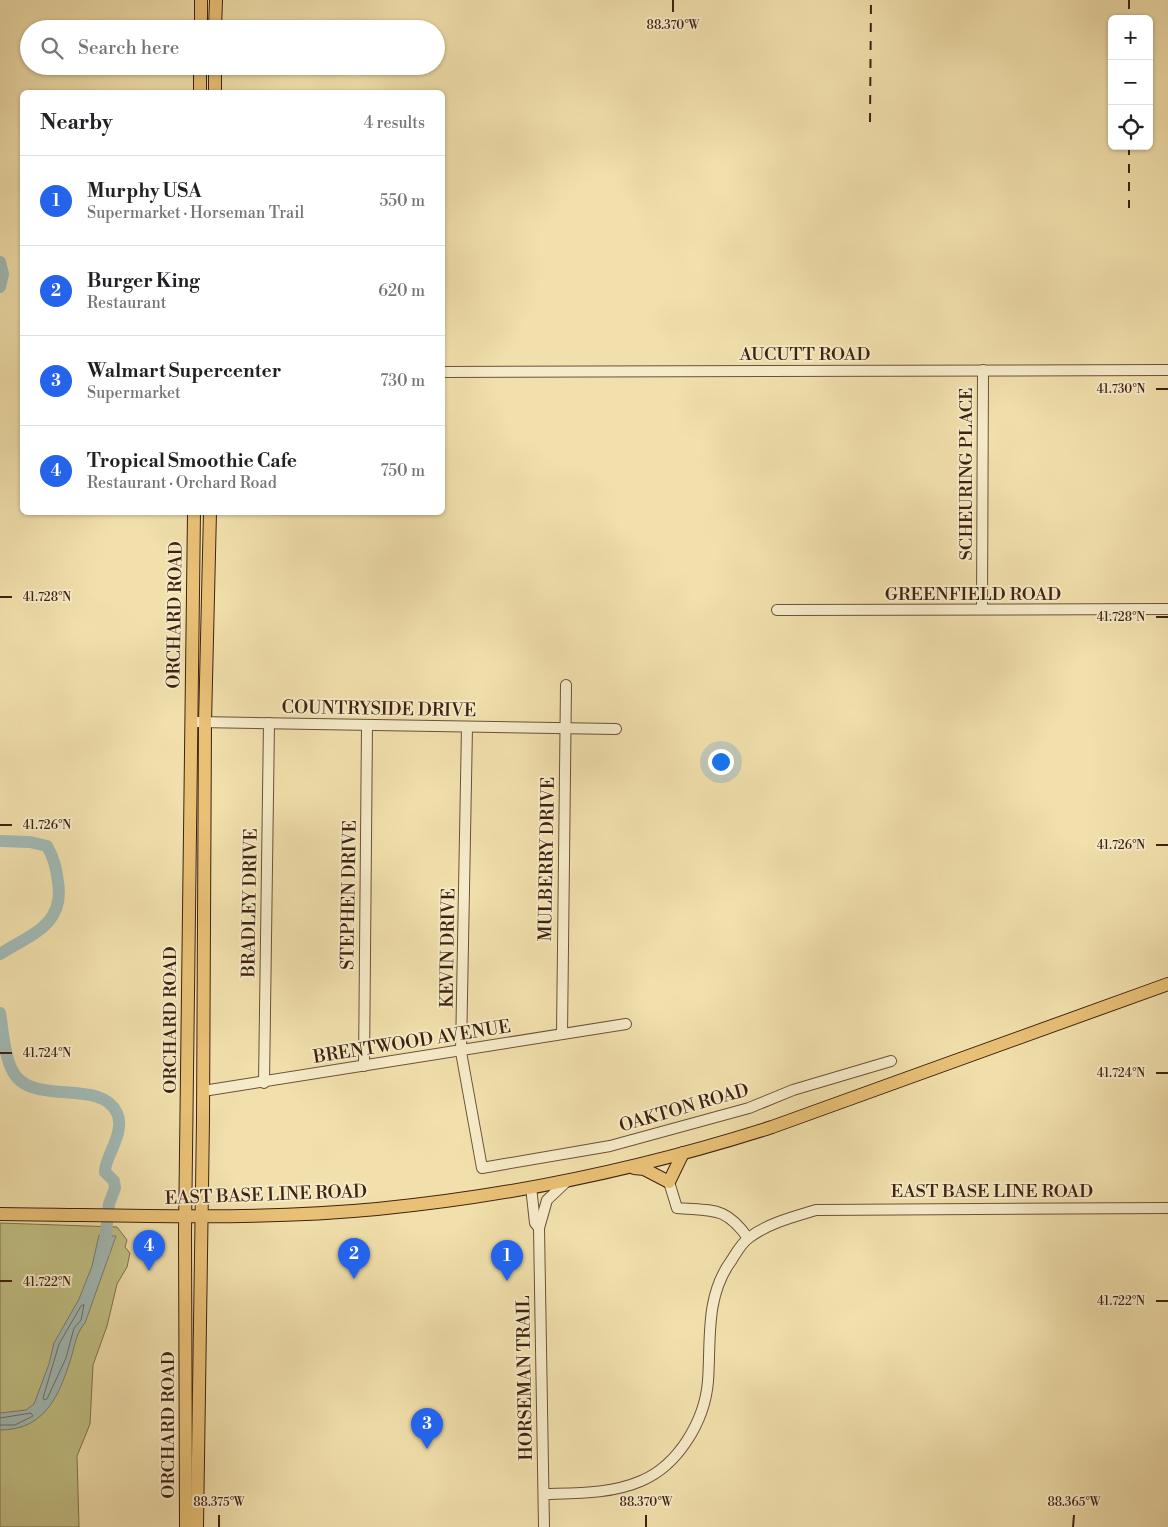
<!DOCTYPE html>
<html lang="en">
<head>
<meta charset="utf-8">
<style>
	body { margin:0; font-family:"Libre Bodoni",serif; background:#f6f6f6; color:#202124 }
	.controls { position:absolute; right:15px; top:15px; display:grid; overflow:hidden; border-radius:8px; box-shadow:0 1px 4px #0004 }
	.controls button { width:45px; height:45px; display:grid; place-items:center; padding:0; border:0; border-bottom:1px solid #e0e0e0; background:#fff; color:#202124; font:25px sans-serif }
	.you { position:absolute; left:720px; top:761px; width:18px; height:18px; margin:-12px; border:4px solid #fff; border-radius:50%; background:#1a73e8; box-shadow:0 0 0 8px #1a73e833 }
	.badge { display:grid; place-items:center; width:32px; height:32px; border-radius:50%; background:#2563eb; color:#fff; font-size:16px; font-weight:700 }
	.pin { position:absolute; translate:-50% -41px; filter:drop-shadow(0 1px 2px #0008) }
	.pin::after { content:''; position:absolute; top:26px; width:18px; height:15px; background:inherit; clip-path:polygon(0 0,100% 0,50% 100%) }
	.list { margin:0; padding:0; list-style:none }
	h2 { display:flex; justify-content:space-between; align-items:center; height:65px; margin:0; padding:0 20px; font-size:21px }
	h2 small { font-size:16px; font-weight:400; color:#757577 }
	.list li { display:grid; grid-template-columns:32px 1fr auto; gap:15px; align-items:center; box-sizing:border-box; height:90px; padding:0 20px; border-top:1px solid #e0e0e0 }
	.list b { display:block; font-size:19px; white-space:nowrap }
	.list p { margin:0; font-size:16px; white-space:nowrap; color:#757577 }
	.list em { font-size:16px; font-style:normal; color:#757577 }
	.icon { flex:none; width:28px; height:28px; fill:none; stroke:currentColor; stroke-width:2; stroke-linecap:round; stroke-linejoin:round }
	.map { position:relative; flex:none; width:1168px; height:1527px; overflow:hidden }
	.search { position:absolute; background:#fff; box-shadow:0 1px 4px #0004; left:20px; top:20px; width:425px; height:55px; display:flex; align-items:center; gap:12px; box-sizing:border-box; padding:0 18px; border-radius:28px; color:#757577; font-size:19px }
	.panel { position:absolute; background:#fff; box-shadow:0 1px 4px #0004; left:20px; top:90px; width:425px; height:425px; border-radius:8px }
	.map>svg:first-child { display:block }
</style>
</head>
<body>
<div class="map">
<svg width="1168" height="1527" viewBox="0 0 1168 1527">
	<rect width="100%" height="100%" fill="#f1e0ac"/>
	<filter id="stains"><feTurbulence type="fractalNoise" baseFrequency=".004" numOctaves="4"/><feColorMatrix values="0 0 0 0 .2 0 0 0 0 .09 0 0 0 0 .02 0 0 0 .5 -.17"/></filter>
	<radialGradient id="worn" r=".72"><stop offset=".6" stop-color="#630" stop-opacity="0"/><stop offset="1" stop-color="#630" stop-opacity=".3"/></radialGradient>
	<polygon fill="#c1c084" stroke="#80704a" points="0,1223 117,1227 127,1240 125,1247 130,1253 127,1267 117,1284 107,1326 93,1365 90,1424 77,1456 79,1527 0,1527"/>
	<path fill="#a1bab6" stroke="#7a7d74" d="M99,1235L116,1236L85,1323C76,1333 75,1345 71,1358C59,1396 45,1430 0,1430V1413L26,1410L34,1404L49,1364L54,1343L79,1299L92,1266Z"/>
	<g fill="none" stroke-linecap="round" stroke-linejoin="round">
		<g stroke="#706e64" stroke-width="1">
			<polygon points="84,1305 81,1320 74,1328 66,1358 47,1399 44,1400 43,1398 59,1344 81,1306"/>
			<polyline points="0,1418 31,1413 33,1416 15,1425 0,1425"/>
		</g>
		<g stroke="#a1bab6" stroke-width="12">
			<polyline points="0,262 3,274 0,287"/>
			<path d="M0,841L30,842L47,846C54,858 56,868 58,882C65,925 31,934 0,954"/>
			<path d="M0,1013C3,1031 4,1054 12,1070C30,1108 100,1077 117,1113C126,1133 104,1158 105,1172L114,1181L115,1188L109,1204L104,1252"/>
		</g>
		<defs>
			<g id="minor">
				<polyline points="442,372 1168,370"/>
				<polyline points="982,609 983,370"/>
				<polyline points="777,610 1168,609"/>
				<polyline points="198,722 616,729"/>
				<polyline points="467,727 461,1052 482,1168 610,1146 749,1108 793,1090 891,1061"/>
				<polyline points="562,1034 566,685"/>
				<polyline points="364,1066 367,725"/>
				<polyline points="264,1083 269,723"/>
				<polyline points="203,1091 626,1024"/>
				<path d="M669,1182L677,1208C713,1211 725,1206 748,1238"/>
				<polyline points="531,1187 535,1223 539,1228"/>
				<path d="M544,1494C576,1493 611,1494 641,1481C679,1465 705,1420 708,1381C711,1339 705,1297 731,1261C736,1253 742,1242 750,1237C769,1223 793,1217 816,1210L1168,1208"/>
				<polyline points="544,1527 539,1228 547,1200 567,1181"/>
			</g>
			<g id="major">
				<polyline points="201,29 201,0"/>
				<polyline points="215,29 216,0"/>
				<polyline points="200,92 200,66"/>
				<polyline points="215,92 215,66"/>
				<polyline points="634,1168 644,1169 669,1182 683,1153"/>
				<path d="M0,1214C125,1215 252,1221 377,1209C511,1196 644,1168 772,1127L1168,984"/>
				<polyline points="186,1527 185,1233 194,512"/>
				<polyline points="197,1527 203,1120 205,723 210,512"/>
			</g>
		</defs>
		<use href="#minor" stroke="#6c5138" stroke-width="12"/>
		<use href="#major" stroke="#3f2111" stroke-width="14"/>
		<use href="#minor" stroke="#f6ebc9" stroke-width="10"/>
		<use href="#major" stroke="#e8c076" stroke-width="12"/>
		<g stroke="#3f2111" stroke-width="2" stroke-dasharray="9 9" stroke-linecap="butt">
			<polyline points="1129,0 1129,19"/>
			<polyline points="870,122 871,0"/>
			<polyline points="1129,146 1129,208"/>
		</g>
	</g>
	<path fill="none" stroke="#3f2111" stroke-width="2" d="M673,12V0M1156,389H1168M0,597H12M1156,617H1168M0,825H12M1156,845H1168M0,1053H12M1156,1073H1168M0,1281H12M1156,1301H1168M219,1527V1515M646,1527V1515M1073,1527L1074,1515"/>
	<g text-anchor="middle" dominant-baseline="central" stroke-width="4" stroke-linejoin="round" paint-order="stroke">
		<g font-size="18" fill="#3f2111" stroke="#f6ebc9">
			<text x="805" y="354">AUCUTT ROAD</text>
			<text transform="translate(966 474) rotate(-90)">SCHEURING PLACE</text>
			<text x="973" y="594">GREENFIELD ROAD</text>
			<text transform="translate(175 615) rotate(-89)">ORCHARD ROAD</text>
			<text transform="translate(379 709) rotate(1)">COUNTRYSIDE DRIVE</text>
			<text transform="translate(547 859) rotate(-89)">MULBERRY DRIVE</text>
			<text transform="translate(349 895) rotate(-89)">STEPHEN DRIVE</text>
			<text transform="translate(250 903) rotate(-89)">BRADLEY DRIVE</text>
			<text transform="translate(448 948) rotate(-89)">KEVIN DRIVE</text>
			<text transform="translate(170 1020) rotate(-90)">ORCHARD ROAD</text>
			<text transform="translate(412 1042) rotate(-9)">BRENTWOOD AVENUE</text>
			<text transform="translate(684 1108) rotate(-16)">OAKTON ROAD</text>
			<text x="992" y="1191">EAST BASE LINE ROAD</text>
			<text transform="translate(266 1195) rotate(-2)">EAST BASE LINE ROAD</text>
			<text transform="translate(525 1378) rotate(-91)">HORSEMAN TRAIL</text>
			<text transform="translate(168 1425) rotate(-90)">ORCHARD ROAD</text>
		</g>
	</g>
	<g font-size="12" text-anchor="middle" fill="#3f2111" stroke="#f6ebc9" stroke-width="4" stroke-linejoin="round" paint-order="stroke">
		<text x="673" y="29">88.370°W</text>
		<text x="1121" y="393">41.730°N</text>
		<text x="47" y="601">41.728°N</text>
		<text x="1121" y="621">41.728°N</text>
		<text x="47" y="829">41.726°N</text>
		<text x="1121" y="849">41.726°N</text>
		<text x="47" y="1057">41.724°N</text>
		<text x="1121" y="1077">41.724°N</text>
		<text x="47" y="1286">41.722°N</text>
		<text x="1121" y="1305">41.722°N</text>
		<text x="219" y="1506">88.375°W</text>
		<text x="646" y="1506">88.370°W</text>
		<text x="1074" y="1506">88.365°W</text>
	</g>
	<rect width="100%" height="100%" filter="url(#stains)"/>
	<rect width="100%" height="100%" fill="url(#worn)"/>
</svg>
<div class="controls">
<button>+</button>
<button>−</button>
<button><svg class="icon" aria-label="locate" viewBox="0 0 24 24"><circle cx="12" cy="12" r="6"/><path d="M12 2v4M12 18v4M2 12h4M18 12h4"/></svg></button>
</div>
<div class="you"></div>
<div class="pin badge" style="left:507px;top:1281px">1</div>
<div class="pin badge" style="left:354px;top:1279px">2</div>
<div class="pin badge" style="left:427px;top:1449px">3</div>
<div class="pin badge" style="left:149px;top:1271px">4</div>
<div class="search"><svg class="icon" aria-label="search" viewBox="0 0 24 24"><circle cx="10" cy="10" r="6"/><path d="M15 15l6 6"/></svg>Search here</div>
<section class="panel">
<h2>Nearby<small>4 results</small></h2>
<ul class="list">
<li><span class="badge">1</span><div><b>Murphy USA</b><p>Supermarket · Horseman Trail</p></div><em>550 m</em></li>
<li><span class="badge">2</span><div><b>Burger King</b><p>Restaurant</p></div><em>620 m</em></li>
<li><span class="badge">3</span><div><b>Walmart Supercenter</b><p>Supermarket</p></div><em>730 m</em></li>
<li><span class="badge">4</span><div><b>Tropical Smoothie Cafe</b><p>Restaurant · Orchard Road</p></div><em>750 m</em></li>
</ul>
</section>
</div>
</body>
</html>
